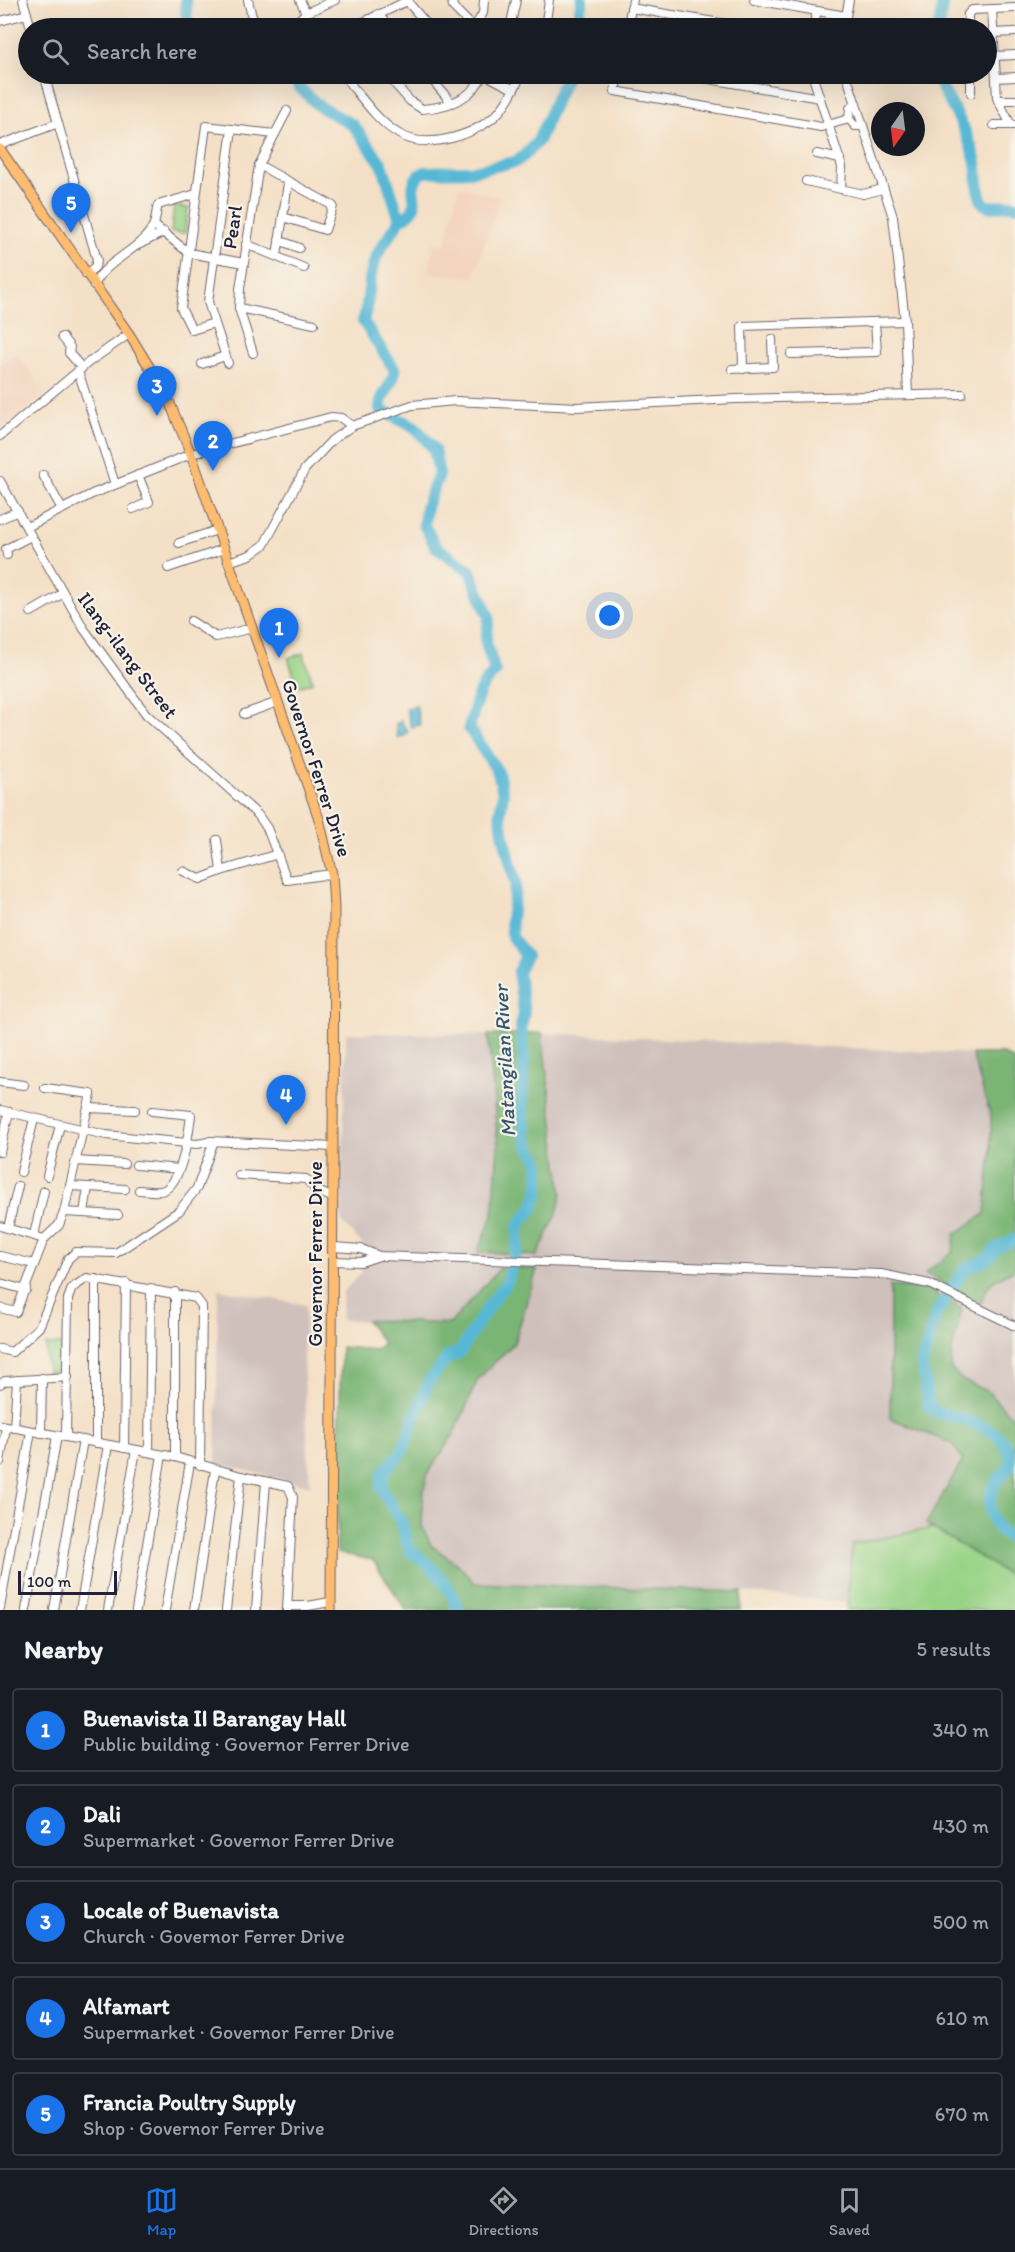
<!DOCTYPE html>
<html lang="en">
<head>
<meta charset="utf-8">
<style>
	body { margin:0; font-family:Itim,sans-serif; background:#20242c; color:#f1f3f6 }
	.compass { position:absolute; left:871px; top:102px; width:54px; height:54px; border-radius:50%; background:#171b24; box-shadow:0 6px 24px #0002; rotate:194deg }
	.scale { position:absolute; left:18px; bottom:15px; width:99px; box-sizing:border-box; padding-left:6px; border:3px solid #22223b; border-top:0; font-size:16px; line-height:21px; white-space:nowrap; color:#22223b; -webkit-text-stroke:4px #f7f3e8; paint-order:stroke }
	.you { position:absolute; left:610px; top:616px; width:21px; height:21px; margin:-15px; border:4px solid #fff; border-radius:50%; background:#1a73e8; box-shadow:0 0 0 9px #1a73e833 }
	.badge { display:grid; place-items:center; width:39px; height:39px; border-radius:50%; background:#1a73e8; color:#fff; font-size:20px; font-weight:700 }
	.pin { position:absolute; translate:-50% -50px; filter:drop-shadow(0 2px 3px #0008) }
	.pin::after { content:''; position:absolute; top:32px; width:21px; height:18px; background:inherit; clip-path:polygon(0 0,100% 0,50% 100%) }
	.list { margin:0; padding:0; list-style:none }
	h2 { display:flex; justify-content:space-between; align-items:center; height:78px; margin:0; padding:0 24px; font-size:26px }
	h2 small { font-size:20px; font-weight:400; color:#9ea1a6 }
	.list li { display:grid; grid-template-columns:39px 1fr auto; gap:18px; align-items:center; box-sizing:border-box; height:84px; margin:0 12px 12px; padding:0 12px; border:2px solid #363941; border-radius:6px }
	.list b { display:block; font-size:22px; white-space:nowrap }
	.list p { margin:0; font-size:20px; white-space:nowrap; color:#9ea1a6 }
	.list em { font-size:20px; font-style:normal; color:#9ea1a6 }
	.icon { flex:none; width:33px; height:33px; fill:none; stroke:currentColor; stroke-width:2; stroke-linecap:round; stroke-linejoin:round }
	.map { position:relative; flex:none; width:1015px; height:1610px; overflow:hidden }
	.search { position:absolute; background:#171b24; box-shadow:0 6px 24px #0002; left:18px; right:18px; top:18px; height:66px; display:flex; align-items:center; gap:15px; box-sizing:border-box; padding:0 21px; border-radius:33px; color:#9ea1a6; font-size:22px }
	.sheet { height:558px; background:#171b24 }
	nav { display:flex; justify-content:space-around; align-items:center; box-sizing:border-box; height:84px; border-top:2px solid #363941; background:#171b24; font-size:16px; color:#9ea1a6 }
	nav a { display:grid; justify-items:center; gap:3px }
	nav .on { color:#1a73e8 }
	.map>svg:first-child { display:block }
</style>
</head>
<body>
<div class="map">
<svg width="1015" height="1610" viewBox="0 0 1015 1610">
	<rect width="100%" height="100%" fill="#f7f3e8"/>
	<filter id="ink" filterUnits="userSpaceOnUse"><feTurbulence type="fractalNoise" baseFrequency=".0167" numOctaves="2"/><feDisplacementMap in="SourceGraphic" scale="12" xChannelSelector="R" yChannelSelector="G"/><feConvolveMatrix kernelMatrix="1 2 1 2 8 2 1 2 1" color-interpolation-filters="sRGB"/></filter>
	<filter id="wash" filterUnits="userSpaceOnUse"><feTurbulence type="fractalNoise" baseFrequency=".008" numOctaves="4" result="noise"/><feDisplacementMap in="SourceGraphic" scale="24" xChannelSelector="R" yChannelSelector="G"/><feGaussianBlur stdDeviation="1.35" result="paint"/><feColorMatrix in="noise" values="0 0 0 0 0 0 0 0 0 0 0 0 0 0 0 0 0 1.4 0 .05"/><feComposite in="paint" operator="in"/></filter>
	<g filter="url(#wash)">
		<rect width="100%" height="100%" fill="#f4e0c6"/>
		<g fill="#f3d4bf">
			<polygon points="459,187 501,198 473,277 429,273 433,242 445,245"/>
			<polygon points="17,354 46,393 0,430 0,365"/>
		</g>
		<g fill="#cfc0bb">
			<polygon points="346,1033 488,1035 498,1146 493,1216 477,1252 501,1255 537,1256 560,1165 542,1033 972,1054 991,1117 991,1153 985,1214 955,1234 953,1252 925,1273 968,1298 981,1303 985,1288 995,1279 1015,1269 1015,1420 987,1391 962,1380 951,1369 952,1350 962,1309 891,1286 890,1418 952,1444 963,1460 927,1524 933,1528 852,1544 848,1603 742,1592 474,1583 461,1567 431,1545 422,1526 423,1496 427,1475 454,1434 478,1379 514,1343 500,1268 450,1324 341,1320 343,1292 361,1273 362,1244 341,1221"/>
			<polygon points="218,1289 306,1305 303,1359 310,1486 216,1463"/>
		</g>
		<g fill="#99d387" stroke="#5e7a61" stroke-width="1.5">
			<polygon points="174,206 188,208 185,233 171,232"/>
			<polygon points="303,653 313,682 298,687 288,658"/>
			<polygon points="46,1345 62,1345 62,1372 47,1372"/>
			<polygon points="933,1528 1015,1579 1015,1610 847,1610 852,1544"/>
		</g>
		<g fill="#7ab574" stroke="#4e6c58" stroke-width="1.5">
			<polygon points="542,1033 562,1194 556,1216 537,1256 477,1252 493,1216 498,1146 488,1035"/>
			<path d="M972,1054H1003L1015,1061V1269C996,1279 987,1281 981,1303L968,1298L925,1273L953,1252L955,1234L985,1214L991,1153V1117Z"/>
			<polygon points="500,1268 537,1269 514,1343 478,1379 454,1434 427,1475 423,1496 422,1526 431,1545 461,1567 474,1583 742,1592 740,1610 406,1610 373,1560 337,1553 341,1347 376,1350 383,1343 366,1320 450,1324"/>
			<polygon points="890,1286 926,1289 962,1309 952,1350 951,1369 962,1380 987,1391 1015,1420 1015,1579 926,1524 963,1460 952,1444 890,1418"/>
		</g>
		<g fill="#56b8d5" stroke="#3c6d88" stroke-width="1.5">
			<polygon points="416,706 420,725 411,727 406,708"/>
			<polygon points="401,721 408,732 404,736 397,737 396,724"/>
		</g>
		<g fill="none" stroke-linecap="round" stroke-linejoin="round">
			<g stroke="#56b8d5" stroke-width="12">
				<polyline points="186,0 187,28"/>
				<polyline points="576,28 582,0"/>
				<polyline points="939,28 943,0"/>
				<polyline points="224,74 232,78 251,74"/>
				<path d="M291,74L299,87L319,106L353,125L382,164L400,220C390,236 376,251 372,270C368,287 369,305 363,321L395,370C394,385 379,395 380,410L415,427L434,449L439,474L426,507L424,525L436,547L470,571L489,617L486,642L495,672C475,689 477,704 469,728L498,772L503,794L500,813L504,837L516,884L511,919L512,937L526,956L518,972L524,1013L521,1027L524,1057L522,1110L528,1144L539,1161V1190L533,1208L519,1225L517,1249L506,1284L492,1301L459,1353L448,1357L428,1383L402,1452L383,1473L381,1488L402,1524L409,1550C429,1562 452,1587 458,1610"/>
				<path d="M939,74V83C954,109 969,134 976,163C979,174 976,195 984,204C992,211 1005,202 1015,206"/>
				<path d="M400,220C429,205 403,193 419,175L425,172L473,171L515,162L524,156L538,141L567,74"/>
				<path d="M1015,1240L996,1248L989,1258L964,1270L936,1314L922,1363L929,1406L936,1412C960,1419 1015,1428 1010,1467C1006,1473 1000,1475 997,1481C983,1504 990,1530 1015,1540"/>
			</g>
		</g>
	</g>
	<g filter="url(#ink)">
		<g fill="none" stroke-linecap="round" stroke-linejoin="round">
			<defs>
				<g id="minor">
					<polyline points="23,0 31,28"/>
					<polyline points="248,0 252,17 263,28"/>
					<polyline points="300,0 306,13"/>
					<polyline points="452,0 453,7 474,28"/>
					<polyline points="754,0 846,16"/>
					<polyline points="407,1 430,28"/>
					<polyline points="631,8 750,28"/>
					<polyline points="992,9 997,98 1011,125"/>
					<polyline points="378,14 390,28"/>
					<polyline points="0,21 27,14"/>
					<polyline points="290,28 306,13 335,0"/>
					<polyline points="351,28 409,0"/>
					<polyline points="474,28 483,13 484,0"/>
					<polyline points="510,28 516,0"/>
					<polyline points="545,28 549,0"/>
					<polyline points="627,28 633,0"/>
					<polyline points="813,28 817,11"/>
					<polyline points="844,28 849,0"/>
					<polyline points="968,28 968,14 972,10 1015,8"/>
					<polyline points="993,33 1015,32"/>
					<polyline points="995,56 1015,55"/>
					<polyline points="44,74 97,260 95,267 86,274"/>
					<path d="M342,74C359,93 376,121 399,134C427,151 477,135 498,113C508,103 515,86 522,74"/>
					<path d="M386,74L410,101L422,109C448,107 473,99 483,74"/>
					<polyline points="427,74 451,102"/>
					<polyline points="484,74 513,89"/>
					<polyline points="618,74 615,91 821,127 849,119"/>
					<polyline points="680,74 820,98"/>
					<polyline points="812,74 842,167 841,189"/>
					<polyline points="846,74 893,217 905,321 908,395"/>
					<polyline points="971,74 971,93"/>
					<polyline points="996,78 1015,77"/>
					<polyline points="998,100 1015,100"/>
					<polyline points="856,103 850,108 849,119 855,126 863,126"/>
					<polyline points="994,125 1014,125"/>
					<polyline points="0,145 58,123"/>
					<polyline points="817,154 840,159"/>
					<polyline points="259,165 333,206 325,230 283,217"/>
					<polyline points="806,181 863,194 883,189"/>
					<polyline points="154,225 189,253 244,263"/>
					<polyline points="279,240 299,248"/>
					<polyline points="246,244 304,268"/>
					<polyline points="136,246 164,232"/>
					<polyline points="277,256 288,183"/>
					<path d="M94,286C105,259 142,251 154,224C156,219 156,211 158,205L196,194"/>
					<polyline points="239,308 314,324"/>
					<polyline points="214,323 192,330 181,308 206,126 274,134"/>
					<polyline points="62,337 70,347 69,353 82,368"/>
					<polyline points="253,353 239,308 240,289 259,165 287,111"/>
					<polyline points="791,354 877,352 875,322"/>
					<polyline points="228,363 208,302 232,129"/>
					<polyline points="202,364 225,356"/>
					<polyline points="732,369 773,367 772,339"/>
					<polyline points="743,369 742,326 905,321"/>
					<polyline points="78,371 115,484"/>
					<polyline points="0,436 89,362 129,334"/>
					<polyline points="43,475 62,509"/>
					<polyline points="0,481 84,629 146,714 258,815 267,828 287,880 332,874"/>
					<polyline points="133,509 149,502 138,475"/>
					<polyline points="0,519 18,511"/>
					<polyline points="27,527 92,494 191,454 331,417 341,418 352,426"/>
					<polyline points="179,543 217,530"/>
					<polyline points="7,555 6,549 31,536"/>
					<polyline points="228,562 250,555 264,545 305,469 332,440 352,426 412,405 455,401 577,407 736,399 962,394"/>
					<polyline points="168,568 224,549"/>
					<polyline points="31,612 62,594"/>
					<polyline points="191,621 216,637 252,628"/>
					<polyline points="244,714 278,702"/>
					<polyline points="217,840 221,871 278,854"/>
					<polyline points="183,871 200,879 221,871"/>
					<polyline points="0,1082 24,1085"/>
					<polyline points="88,1108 135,1110"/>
					<polyline points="0,1110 106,1135 197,1144 214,1141"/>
					<polyline points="210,1141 333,1147"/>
					<polyline points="0,1152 9,1112"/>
					<polyline points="76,1161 124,1164"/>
					<polyline points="136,1165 179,1169"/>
					<polyline points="21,1172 34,1119"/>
					<polyline points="239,1175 306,1179 316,1190 333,1198"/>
					<polyline points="47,1176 60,1125"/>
					<polyline points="70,1186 125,1189"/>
					<path d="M139,1190C146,1190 157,1193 164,1190C182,1182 189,1132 191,1115L152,1111"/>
					<polyline points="64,1212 118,1215"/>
					<polyline points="84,1213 88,1187"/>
					<polyline points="0,1226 44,1239"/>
					<polyline points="8,1228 18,1186"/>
					<polyline points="34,1235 44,1191"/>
					<polyline points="334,1247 361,1249 379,1256 881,1274 929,1284 1015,1326"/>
					<polyline points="0,1256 34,1264"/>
					<polyline points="334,1261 361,1262 379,1256"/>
					<polyline points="0,1283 26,1290"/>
					<polyline points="0,1308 16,1312 44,1239 59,1225 64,1212 91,1094 45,1088"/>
					<polyline points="0,1349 12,1352 39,1327 68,1259 76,1252 116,1253 179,1211 197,1188 214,1141"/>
					<polyline points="0,1384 5,1381 68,1377"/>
					<polyline points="0,1425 175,1457 241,1476 288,1486 293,1497 287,1610"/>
					<polyline points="14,1428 17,1380"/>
					<polyline points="41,1433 42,1378"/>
					<polyline points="66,1437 68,1299 72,1288 87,1278 196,1298 202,1306 200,1465"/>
					<polyline points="96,1443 96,1279"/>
					<polyline points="124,1448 126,1283"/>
					<polyline points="149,1452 151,1288"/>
					<polyline points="175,1457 175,1292"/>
					<polyline points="0,1462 6,1427"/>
					<polyline points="288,1606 308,1606 330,1602"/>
					<polyline points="0,1608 31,1431"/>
					<polyline points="26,1610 57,1436"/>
					<polyline points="54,1610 83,1440"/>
					<polyline points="80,1610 108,1445"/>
					<polyline points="108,1610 136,1450"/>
					<polyline points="136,1610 162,1455"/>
					<polyline points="165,1610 190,1462"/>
					<polyline points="194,1610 215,1470"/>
					<polyline points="226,1610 241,1476"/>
					<polyline points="256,1610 266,1482"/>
				</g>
				<polyline id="major" points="0,149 129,334 166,394 191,454 319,819 332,874 334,907 331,1610"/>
			</defs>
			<use href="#minor" stroke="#6c646c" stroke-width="10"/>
			<use href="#major" stroke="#6c646c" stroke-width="11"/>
			<use href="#minor" stroke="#fff" stroke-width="8"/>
			<use href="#major" stroke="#fdbc70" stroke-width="9"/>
		</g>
	</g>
	<g text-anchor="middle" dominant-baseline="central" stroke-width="4.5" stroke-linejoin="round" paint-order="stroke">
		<g font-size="20" fill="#22223b" stroke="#f7f3e8">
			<text transform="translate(232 227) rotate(-82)">Pearl</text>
			<text transform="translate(128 655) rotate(53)">Ilang-ilang Street</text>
			<text transform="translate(317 768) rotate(72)">Governor Ferrer Drive</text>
			<text transform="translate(315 1254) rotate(-90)">Governor Ferrer Drive</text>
		</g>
		<g font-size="21" font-style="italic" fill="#345671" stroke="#f7f3e8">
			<text transform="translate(504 1061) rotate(-93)">Matangilan River</text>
		</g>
	</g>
</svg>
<svg class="compass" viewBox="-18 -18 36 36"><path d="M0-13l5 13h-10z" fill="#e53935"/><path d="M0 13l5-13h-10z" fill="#9ea1a6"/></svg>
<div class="scale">100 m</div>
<div class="you"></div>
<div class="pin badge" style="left:279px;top:658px">1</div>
<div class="pin badge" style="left:213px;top:471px">2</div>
<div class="pin badge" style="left:157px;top:416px">3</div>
<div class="pin badge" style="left:286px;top:1125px">4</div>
<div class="pin badge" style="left:71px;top:233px">5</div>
<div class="search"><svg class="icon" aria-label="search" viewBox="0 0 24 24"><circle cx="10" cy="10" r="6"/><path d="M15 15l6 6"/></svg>Search here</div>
</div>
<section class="sheet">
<h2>Nearby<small>5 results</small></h2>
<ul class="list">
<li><span class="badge">1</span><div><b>Buenavista II Barangay Hall</b><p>Public building · Governor Ferrer Drive</p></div><em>340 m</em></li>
<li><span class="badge">2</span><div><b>Dali</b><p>Supermarket · Governor Ferrer Drive</p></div><em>430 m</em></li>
<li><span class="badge">3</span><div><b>Locale of Buenavista</b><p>Church · Governor Ferrer Drive</p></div><em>500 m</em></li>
<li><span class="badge">4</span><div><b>Alfamart</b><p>Supermarket · Governor Ferrer Drive</p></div><em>610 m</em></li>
<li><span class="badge">5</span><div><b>Francia Poultry Supply</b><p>Shop · Governor Ferrer Drive</p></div><em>670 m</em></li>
</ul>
</section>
<nav>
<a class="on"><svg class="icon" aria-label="map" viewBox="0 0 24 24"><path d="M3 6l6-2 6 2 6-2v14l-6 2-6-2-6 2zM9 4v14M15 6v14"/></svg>Map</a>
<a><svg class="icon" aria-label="directions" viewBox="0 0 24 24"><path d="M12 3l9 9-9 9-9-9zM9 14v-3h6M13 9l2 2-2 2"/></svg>Directions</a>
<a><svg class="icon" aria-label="saved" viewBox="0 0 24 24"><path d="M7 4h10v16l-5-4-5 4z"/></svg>Saved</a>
</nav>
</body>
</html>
